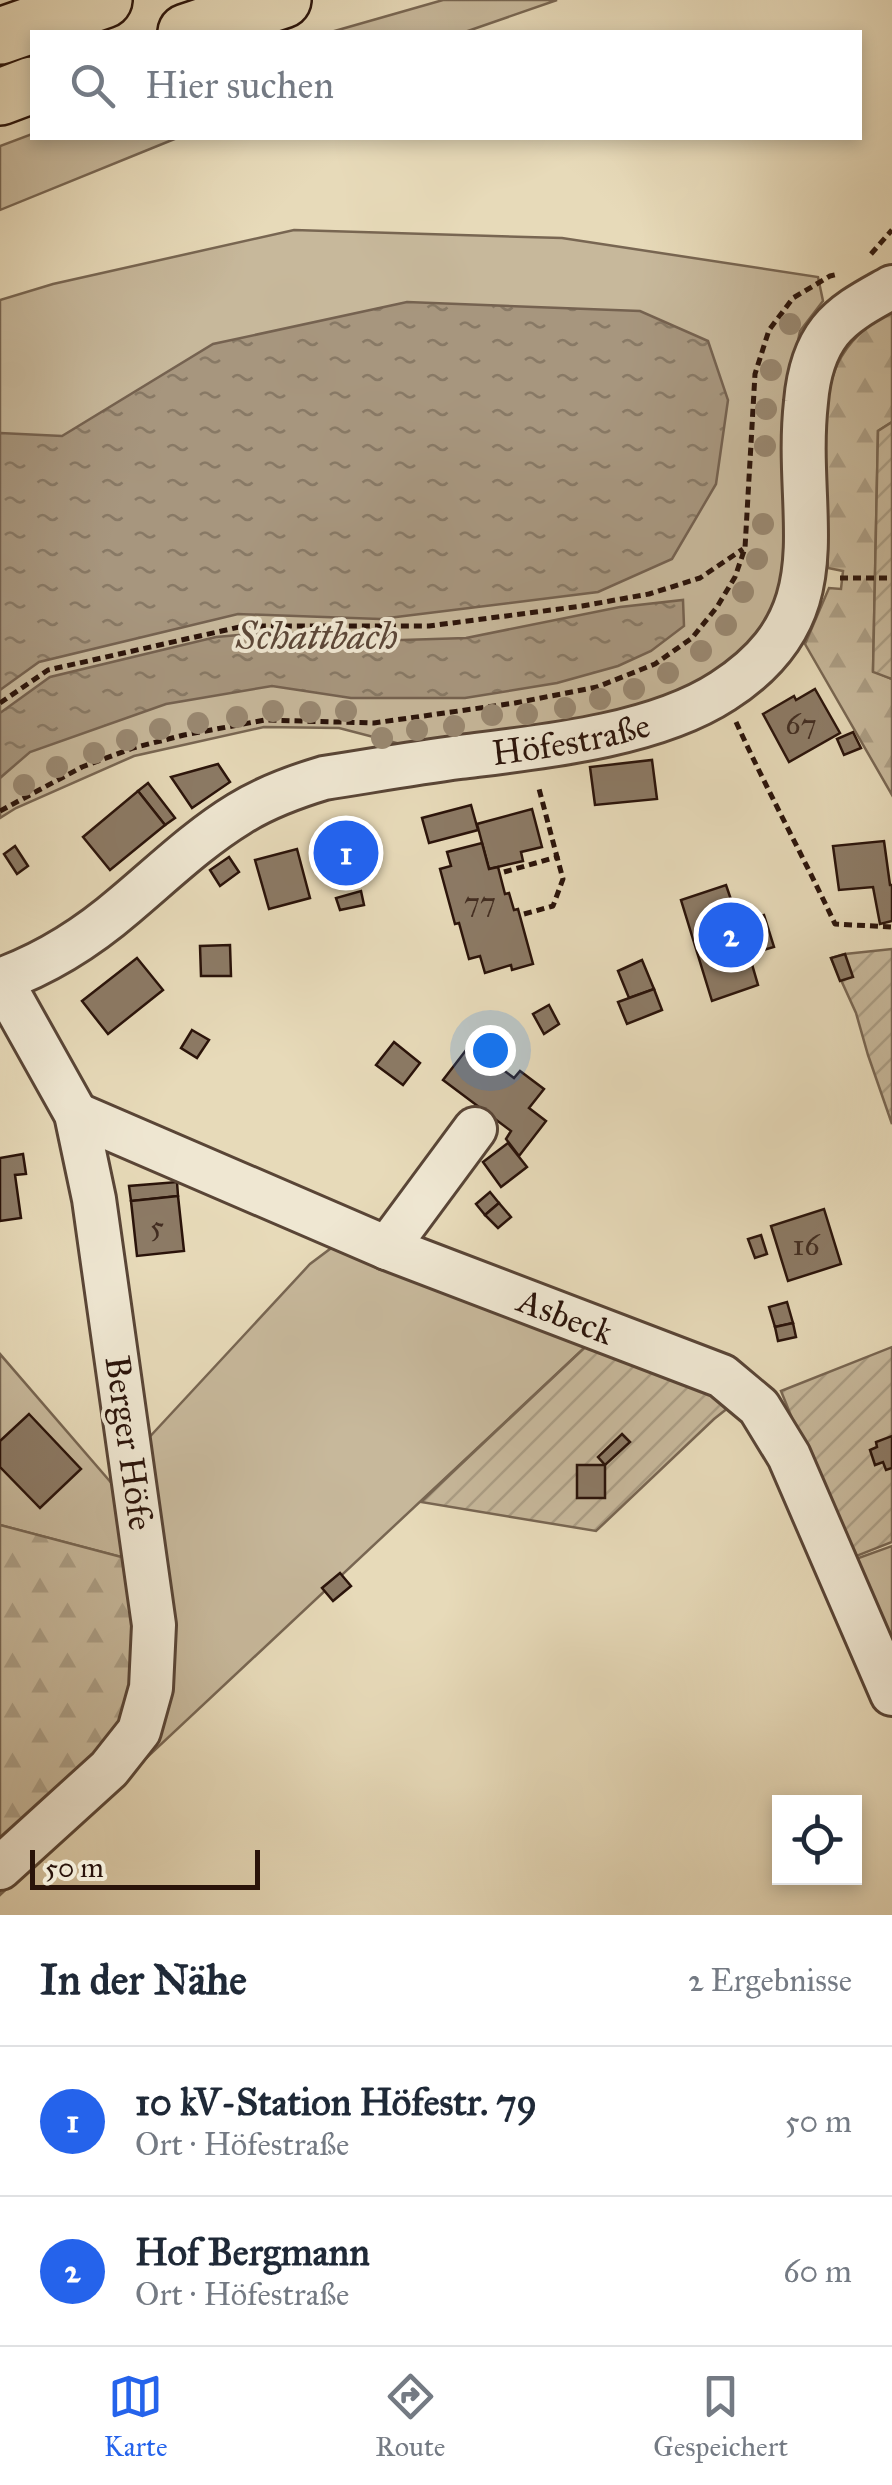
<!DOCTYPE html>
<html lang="de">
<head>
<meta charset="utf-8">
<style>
	body { margin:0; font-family:"IM FELL Great Primer",serif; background:#f6f6f7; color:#1f2937 }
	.controls { position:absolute; right:30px; bottom:30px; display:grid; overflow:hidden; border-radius:0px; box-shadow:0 5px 15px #0003 }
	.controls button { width:90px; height:90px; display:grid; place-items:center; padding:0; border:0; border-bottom:2px solid #e0e1e3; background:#fff; color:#1f2937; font:50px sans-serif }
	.scale { position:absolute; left:30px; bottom:25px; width:230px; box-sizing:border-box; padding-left:10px; border:5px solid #2a130a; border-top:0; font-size:28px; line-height:35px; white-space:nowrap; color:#2a130a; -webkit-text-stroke:8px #efe7d2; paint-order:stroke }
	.you { position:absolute; left:490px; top:1050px; width:35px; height:35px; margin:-25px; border:8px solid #fff; border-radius:50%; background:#1a73e8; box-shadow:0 0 0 15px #1a73e833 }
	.badge { display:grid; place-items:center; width:65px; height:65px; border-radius:50%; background:#2563eb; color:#fff; font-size:32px; font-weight:700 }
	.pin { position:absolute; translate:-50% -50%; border:5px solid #fff; box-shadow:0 2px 10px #0006 }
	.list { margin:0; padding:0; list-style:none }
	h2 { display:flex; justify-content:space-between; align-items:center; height:130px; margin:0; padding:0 40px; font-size:42px }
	h2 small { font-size:32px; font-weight:400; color:#747a83 }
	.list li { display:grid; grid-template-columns:65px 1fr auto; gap:30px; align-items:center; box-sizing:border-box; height:150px; padding:0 40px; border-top:2px solid #e0e1e3 }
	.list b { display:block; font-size:38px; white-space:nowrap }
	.list p { margin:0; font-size:32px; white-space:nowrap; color:#747a83 }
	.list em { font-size:32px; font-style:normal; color:#747a83 }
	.icon { flex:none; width:55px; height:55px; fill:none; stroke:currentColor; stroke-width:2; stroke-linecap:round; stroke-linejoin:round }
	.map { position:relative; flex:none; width:892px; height:1915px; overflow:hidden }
	.search { position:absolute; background:#fff; box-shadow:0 5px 15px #0003; left:30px; right:30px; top:30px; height:110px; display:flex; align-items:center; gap:25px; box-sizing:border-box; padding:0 35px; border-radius:0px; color:#747a83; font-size:38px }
	.sheet { height:430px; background:#fff }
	nav { display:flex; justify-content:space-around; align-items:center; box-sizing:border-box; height:140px; border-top:2px solid #e0e1e3; background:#fff; font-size:28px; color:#747a83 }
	nav a { display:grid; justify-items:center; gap:5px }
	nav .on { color:#2563eb }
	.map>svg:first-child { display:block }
</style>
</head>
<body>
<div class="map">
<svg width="892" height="1915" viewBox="0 0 892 1915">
	<defs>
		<pattern id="forest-firs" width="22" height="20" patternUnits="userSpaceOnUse" patternTransform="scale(2.5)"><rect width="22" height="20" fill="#c7b89b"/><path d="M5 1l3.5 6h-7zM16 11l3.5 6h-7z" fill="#ab9d84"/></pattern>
		<pattern id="garden-furrows" width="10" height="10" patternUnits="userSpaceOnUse" patternTransform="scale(2.5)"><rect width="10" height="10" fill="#c7b89b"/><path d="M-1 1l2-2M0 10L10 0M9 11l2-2" fill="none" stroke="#ab9d84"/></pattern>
		<pattern id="water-ripples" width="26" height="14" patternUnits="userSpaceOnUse" patternTransform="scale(2.5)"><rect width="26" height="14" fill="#a7967e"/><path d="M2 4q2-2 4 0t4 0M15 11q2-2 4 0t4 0" fill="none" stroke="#887965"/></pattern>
	</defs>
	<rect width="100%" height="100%" fill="#e7dab9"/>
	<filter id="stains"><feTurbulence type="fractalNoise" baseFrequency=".002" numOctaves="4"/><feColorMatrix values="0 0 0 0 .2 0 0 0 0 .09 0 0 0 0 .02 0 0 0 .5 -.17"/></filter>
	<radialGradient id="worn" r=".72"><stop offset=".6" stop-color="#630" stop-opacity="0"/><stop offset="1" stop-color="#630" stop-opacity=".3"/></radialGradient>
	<g fill="#c7b89b" stroke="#786652" stroke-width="2.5">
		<polygon points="443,0 557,0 465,32 331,32"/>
		<polygon points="32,134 32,138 177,138 0,210 0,146"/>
		<polygon points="294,230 562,238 818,277 823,301 800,331 788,389 788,559 779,612 746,655 696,687 632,712 408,746 339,728 264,727 134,756 16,808 0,818 0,300 53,284"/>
		<polygon points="338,1243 597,1336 0,1895 0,1854 129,1559 0,1525 0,1354 114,1486 144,1443 310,1264"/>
		<polygon points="892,1546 892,1650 853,1560"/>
	</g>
	<g fill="url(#forest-firs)" stroke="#786652" stroke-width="2.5">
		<path d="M892,310V422L878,431L873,671L892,679V795L805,644L829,588L841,589L843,571L828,568C826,508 814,419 837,365C848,341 870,322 892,310Z"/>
		<polygon points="0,1525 129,1559 143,1639 130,1711 104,1759 0,1854"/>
	</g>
	<g fill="url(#garden-furrows)" stroke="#786652" stroke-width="2.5">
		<polygon points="892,422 892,679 873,672 878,431"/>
		<polygon points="892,949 892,1124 868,1055 856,1013 831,958 845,954"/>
		<polygon points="597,1336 738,1400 714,1419 596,1531 421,1502"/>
		<polygon points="892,1347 892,1542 849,1559 781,1391"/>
	</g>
	<g fill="url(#water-ripples)" stroke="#756250" stroke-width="2.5">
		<polygon points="407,302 640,311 708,341 728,400 716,484 672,559 598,592 380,619 238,614 39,662 0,690 0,433 62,436 213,344"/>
		<polygon points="683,600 684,626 651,651 618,666 557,683 465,698 351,698 272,686 166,704 30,752 0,778 0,713 50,677 216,637 274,632 402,640 466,638 620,607"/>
	</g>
	<g fill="#8c7a65" stroke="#2a130a" stroke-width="2.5">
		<polygon points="815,689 840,733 789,762 763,714 794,696 796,700"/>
		<polygon points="853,732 861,748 844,755 837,739"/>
		<polygon points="652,760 657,799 595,805 590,767"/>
		<polygon points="218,764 230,782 192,808 171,777"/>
		<polygon points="148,783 175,818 165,825 138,791"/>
		<polygon points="138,791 165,825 110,870 83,837"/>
		<polygon points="471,805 478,830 429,843 422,818"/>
		<polygon points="532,809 542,847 521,852 523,861 489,869 477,824"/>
		<polygon points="349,838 357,865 342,868 335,841"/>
		<polygon points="884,841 890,885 892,885 892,921 880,924 873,887 839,890 833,846"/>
		<polygon points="482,843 489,869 498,867 505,894 509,893 514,910 518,909 533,964 512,970 511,965 485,973 480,956 469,959 459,923 455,924 440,869 451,866 447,852"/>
		<polygon points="15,846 28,866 17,874 4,854"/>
		<polygon points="297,849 310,898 269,909 255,860"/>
		<polygon points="229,857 239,872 220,886 210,870"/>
		<polygon points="726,885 739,923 764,915 774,947 749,954 758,985 712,1001 681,900"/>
		<polygon points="361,891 364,905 340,910 336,898"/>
		<polygon points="230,945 231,976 201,976 200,946"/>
		<polygon points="845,954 853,977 840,981 831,958"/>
		<polygon points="137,958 163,990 108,1034 82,1001"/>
		<polygon points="642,960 654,989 629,998 618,971"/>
		<polygon points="654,989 662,1010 627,1024 618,1002"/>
		<polygon points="549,1005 559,1024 544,1034 533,1014"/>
		<polygon points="192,1030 209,1040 197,1058 181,1048"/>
		<polygon points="394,1042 420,1063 403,1085 376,1065"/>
		<polygon points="470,1045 514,1078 520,1071 544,1089 529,1108 546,1121 519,1156 506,1139 511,1131 443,1080"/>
		<polygon points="508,1143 527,1167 501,1187 483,1162"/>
		<polygon points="23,1154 26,1174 15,1175 21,1218 0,1221 0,1158"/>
		<polygon points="177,1182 178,1196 131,1201 129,1186"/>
		<polygon points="490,1192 499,1203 485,1215 476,1204"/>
		<polygon points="178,1196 184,1251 137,1256 131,1201"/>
		<polygon points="499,1203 511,1217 498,1228 485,1215"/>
		<polygon points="824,1209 841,1264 788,1281 771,1226"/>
		<polygon points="761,1235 767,1254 755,1258 748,1239"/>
		<polygon points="787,1302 793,1323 775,1327 769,1307"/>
		<polygon points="793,1323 796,1337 778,1341 775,1327"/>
		<polygon points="29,1414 81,1469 40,1508 0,1467 0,1441"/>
		<polygon points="622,1434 630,1442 605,1465 598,1457"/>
		<polygon points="892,1436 892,1468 886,1470 883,1462 875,1465 870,1450 877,1447 876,1442"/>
		<rect x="577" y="1465" width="28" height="33"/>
		<polygon points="340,1573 351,1586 333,1601 322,1588"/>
	</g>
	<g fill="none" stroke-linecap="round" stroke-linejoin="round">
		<defs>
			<g id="minor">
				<path id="s1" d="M0,980C45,964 89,936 125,905C162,874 198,839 239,814C266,797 294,787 324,778C369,771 414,763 460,757C541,747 654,736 723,691C844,613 793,518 806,402C808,378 815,350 830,331C846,311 871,299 892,287"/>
				<path id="s2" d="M76,1114L387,1248L722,1376L759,1407L789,1456L892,1694"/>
				<polyline points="387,1248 475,1129"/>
				<polyline points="0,1868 109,1769 139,1731 151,1688 154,1625 94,1199 76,1114 1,980"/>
			</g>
			<g id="highway">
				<polyline points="186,32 283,0"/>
				<polyline points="0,36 104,0"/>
				<polyline points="0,97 32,85"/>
			</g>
		</defs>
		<use href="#minor" stroke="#594536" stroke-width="48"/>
		<use href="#highway" stroke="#2a130a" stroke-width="60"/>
		<g stroke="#2a130a" stroke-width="5" stroke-dasharray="8 5" stroke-linecap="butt">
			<polyline points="871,254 892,230"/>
			<polyline points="840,578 892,578"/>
			<polyline points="0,703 48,670 244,626 429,626 582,606 649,594 700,578 743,549"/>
			<path d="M736,722C767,790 803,856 835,924L892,927"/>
			<polyline points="0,811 82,767 133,748 184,735 265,720 374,723 515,703 597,687 655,664 692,638 717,607 735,577 745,548 755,374 769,330 793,298 830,276 838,274"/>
			<polyline points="504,872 557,857 538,785"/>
			<polyline points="524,914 553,906 563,879 557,857"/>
		</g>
		<use href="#minor" stroke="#efe7d2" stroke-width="42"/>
		<use href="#highway" stroke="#e7dab9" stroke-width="55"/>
	</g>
	<g fill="#998871">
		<circle cx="790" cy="324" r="11"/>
		<circle cx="771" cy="370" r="11"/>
		<circle cx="766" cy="409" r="11"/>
		<circle cx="765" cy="446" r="11"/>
		<circle cx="763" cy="524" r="11"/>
		<circle cx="757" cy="559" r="11"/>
		<circle cx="743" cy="592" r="11"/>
		<circle cx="726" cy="625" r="11"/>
		<circle cx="701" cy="651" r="11"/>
		<circle cx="668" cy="673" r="11"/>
		<circle cx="634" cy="689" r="11"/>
		<circle cx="600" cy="699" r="11"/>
		<circle cx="565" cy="708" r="11"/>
		<circle cx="273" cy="711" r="11"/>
		<circle cx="346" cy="711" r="11"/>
		<circle cx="310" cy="712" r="11"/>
		<circle cx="527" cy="714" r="11"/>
		<circle cx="492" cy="715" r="11"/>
		<circle cx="237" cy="717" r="11"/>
		<circle cx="198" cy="723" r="11"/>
		<circle cx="454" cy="726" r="11"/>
		<circle cx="160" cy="729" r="11"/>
		<circle cx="417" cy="730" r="11"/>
		<circle cx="382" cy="738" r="11"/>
		<circle cx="127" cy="740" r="11"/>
		<circle cx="94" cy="753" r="11"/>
		<circle cx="57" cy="767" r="11"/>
		<circle cx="24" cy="785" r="11"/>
	</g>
	<g text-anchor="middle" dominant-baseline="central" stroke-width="8" stroke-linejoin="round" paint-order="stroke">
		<g font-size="30" fill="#422d21">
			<text x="801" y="724">67</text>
			<text x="480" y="902">77</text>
			<text x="157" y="1226">5</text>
			<text x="806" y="1245">16</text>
		</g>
		<g font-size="35" fill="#2a130a" stroke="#efe7d2">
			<text stroke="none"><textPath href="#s1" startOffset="635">Höfestraße</textPath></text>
			<text stroke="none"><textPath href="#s2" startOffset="530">Asbeck</textPath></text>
			<text transform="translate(129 1443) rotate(82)">Berger Höfe</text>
		</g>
		<g font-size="38" font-style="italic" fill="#5c4738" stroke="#efe7d2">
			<text x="317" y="636">Schattbach</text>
		</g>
	</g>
	<rect width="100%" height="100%" filter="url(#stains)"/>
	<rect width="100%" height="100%" fill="url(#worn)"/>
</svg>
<div class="controls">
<button><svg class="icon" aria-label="locate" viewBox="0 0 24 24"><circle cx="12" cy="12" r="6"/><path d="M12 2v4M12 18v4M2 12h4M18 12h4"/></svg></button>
</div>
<div class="scale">50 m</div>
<div class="you"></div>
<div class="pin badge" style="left:346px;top:853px">1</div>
<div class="pin badge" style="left:731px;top:935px">2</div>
<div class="search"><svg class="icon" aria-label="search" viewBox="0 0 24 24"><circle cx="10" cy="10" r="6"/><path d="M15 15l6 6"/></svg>Hier suchen</div>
</div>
<section class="sheet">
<h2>In der Nähe<small>2 Ergebnisse</small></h2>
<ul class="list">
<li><span class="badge">1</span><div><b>10 kV-Station Höfestr. 79</b><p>Ort · Höfestraße</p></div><em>50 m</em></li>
<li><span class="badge">2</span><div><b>Hof Bergmann</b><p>Ort · Höfestraße</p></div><em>60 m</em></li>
</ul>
</section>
<nav>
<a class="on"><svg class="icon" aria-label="map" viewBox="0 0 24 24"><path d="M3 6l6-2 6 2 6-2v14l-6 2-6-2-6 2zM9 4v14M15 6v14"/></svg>Karte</a>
<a><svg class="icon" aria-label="directions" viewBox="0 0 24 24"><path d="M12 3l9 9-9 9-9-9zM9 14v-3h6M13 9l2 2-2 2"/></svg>Route</a>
<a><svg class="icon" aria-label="saved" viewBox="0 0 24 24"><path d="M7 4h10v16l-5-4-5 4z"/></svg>Gespeichert</a>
</nav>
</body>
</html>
